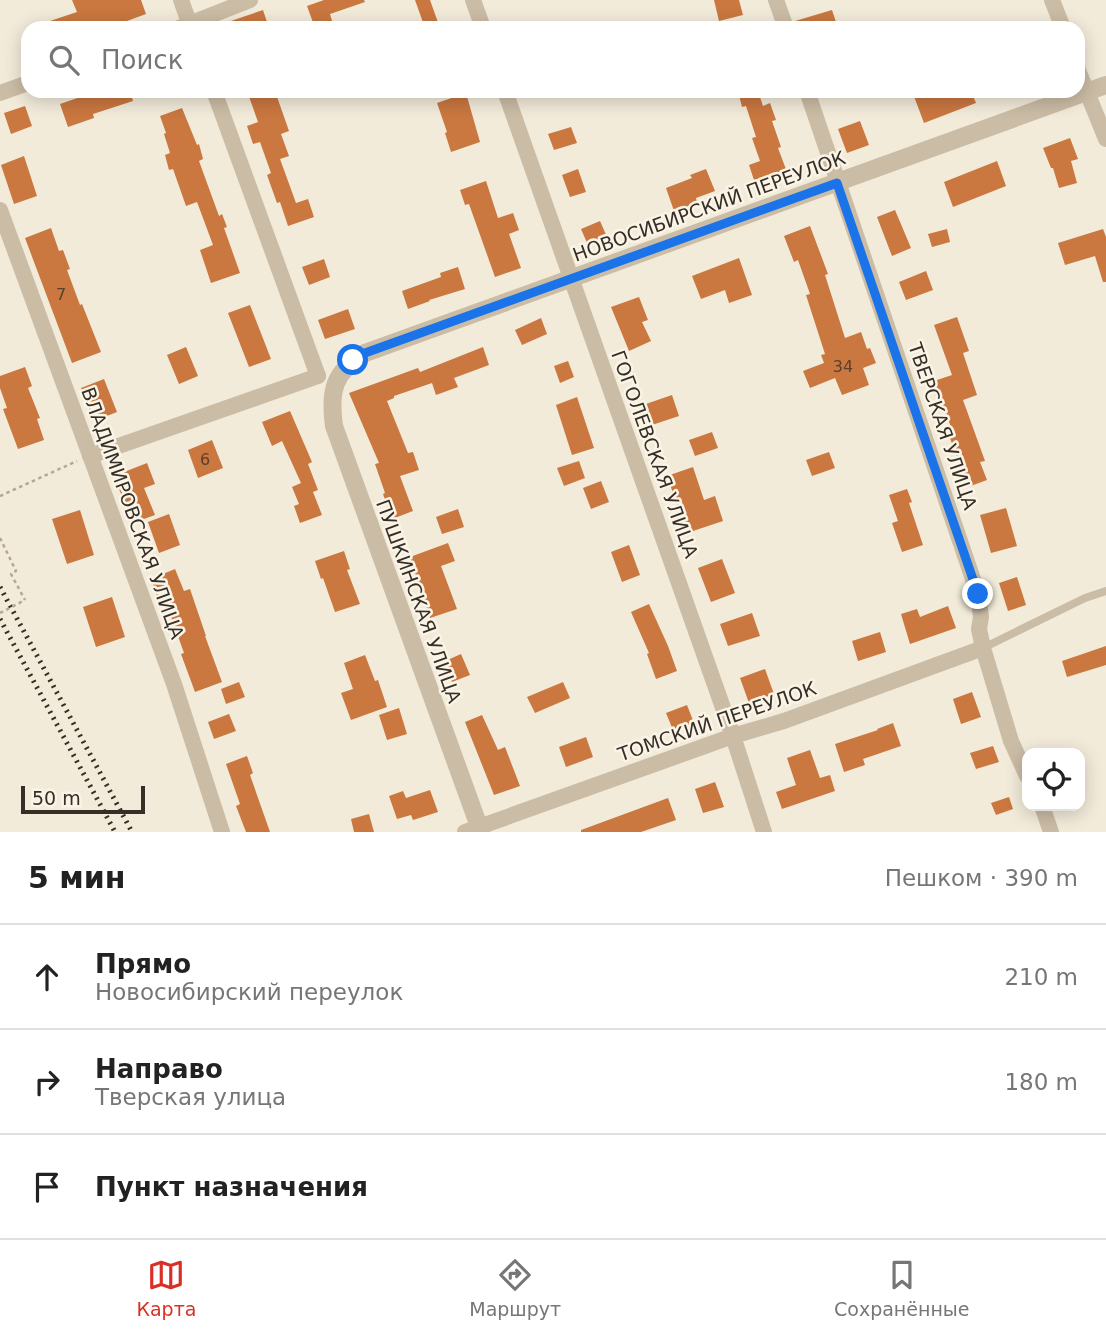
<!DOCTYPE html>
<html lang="ru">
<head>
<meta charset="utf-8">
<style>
	body { margin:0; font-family:"DejaVu Sans",sans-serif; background:#f2f2f2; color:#222 }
	.controls { position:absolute; right:21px; bottom:21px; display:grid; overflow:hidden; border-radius:14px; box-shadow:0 4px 18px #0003 }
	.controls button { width:63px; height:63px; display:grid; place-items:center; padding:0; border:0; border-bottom:2px solid #e0e0e0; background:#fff; color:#222; font:35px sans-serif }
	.scale { position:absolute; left:21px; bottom:18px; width:124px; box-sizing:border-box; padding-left:7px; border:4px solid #362e27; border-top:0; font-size:19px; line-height:24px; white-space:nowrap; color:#362e27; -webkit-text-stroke:5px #faf4e6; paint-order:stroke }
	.stop { position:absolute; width:21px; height:21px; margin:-16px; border:5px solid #1a73e8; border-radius:50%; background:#fff }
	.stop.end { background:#1a73e8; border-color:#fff; box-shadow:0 2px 7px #0008 }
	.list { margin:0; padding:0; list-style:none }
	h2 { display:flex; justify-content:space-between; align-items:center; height:91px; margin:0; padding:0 28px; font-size:30px }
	h2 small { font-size:23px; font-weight:400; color:#767676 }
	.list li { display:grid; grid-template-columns:46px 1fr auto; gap:21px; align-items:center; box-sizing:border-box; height:105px; padding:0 28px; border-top:2px solid #e0e0e0 }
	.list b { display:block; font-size:26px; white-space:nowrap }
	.list p { margin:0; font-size:23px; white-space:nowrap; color:#767676 }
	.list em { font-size:23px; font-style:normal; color:#767676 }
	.icon { flex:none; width:38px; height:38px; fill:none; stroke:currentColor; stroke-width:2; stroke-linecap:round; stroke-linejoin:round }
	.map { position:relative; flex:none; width:1106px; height:832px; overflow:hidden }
	.search { position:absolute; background:#fff; box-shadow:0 4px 18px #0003; left:21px; right:21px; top:21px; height:77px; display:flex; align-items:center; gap:18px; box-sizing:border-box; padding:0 24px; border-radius:21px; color:#767676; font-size:26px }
	.sheet { height:406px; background:#fff }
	nav { display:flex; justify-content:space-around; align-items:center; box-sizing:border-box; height:98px; border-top:2px solid #e0e0e0; background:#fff; font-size:19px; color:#767676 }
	nav a { display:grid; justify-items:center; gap:4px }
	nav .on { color:#d93025 }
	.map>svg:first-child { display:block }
</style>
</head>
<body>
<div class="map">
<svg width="1106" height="832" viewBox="0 0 1106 832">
	<rect width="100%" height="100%" fill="#f2ebda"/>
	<g fill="#ca7740">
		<polygon points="72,0 141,0 146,14 108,28 35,28 35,26 77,12"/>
		<polygon points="324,0 364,0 365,2 330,14 334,28 315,28 307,6"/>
		<polygon points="415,0 430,0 440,28 425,28"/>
		<polygon points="714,0 739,0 743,15 719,21"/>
		<polygon points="263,10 269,28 216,28 216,26"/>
		<polygon points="832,10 838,28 796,28 795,21"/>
		<polygon points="98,91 130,91 133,101 93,114 94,118 68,127 60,104"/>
		<polygon points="247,91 275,91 289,131 281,134 289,156 280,159 296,203 308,199 314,217 288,226 280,202 277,203 267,175 271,173 260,142 253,144 247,126 258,122"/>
		<polygon points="738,91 758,91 763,106 770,103 776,120 772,121 781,147 778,148 787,172 755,183 749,165 760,161 752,138 756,137 746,106 742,107"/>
		<polygon points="912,91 971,91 976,103 924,123"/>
		<polygon points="466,93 480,142 451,152 445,133 447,132 437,103"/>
		<polygon points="25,106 32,126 11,134 4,113"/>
		<polygon points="182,108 197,145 199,144 203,159 199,161 219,216 222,214 227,227 224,228 240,273 211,283 200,250 213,245 197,202 186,206 173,169 169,170 165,155 170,153 164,134 166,133 160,116"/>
		<polygon points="860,121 869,145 847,153 838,129"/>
		<polygon points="571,127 577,143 554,150 548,134"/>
		<polygon points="1070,138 1078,159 1071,161 1077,183 1059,188 1053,168 1051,168 1043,148"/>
		<polygon points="24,156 37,196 14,204 1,165"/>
		<polygon points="997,161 1006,186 953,207 944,182"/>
		<polygon points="578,169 586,192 570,197 562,175"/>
		<polygon points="706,169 715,191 696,198 697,203 674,211 666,188 692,178 690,175"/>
		<polygon points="486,181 498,218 513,213 519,230 509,234 521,268 495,277 469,204 465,205 460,190"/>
		<polygon points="895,210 911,248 892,256 877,217"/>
		<polygon points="600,221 607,237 588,245 581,229"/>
		<polygon points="810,226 828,274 825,275 845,338 861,332 867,349 870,348 876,363 863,368 869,385 842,395 835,378 810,388 803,371 824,363 821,355 825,354 806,295 810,294 798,260 794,262 784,236"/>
		<polygon points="51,228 59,251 63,250 70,269 67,270 80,305 82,304 101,352 72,363 25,238"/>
		<polygon points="947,229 950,242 932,247 928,234"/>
		<polygon points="1103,229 1106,237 1106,282 1103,282 1095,256 1065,265 1058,243"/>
		<polygon points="739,258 752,295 729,303 725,290 701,299 692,276"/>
		<polygon points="324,259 330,277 309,285 302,267"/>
		<polygon points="458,267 465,289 429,300 430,301 408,309 402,291 441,277 440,273"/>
		<polygon points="926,271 933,290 906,300 899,282"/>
		<polygon points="639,297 648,320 642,322 651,341 629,351 611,307"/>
		<polygon points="250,305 271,359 249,367 228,313"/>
		<polygon points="348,309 355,329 325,339 318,320"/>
		<polygon points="957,317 969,351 963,353 977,395 963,400 985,461 980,462 987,480 968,487 950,438 954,437 944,406 940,407 931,382 952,375 934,325"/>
		<polygon points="541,318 547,334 522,345 515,330"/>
		<polygon points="186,347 198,376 179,384 167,355"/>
		<polygon points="483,347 489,365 454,378 458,387 436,395 432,383 394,396 394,398 387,401 408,453 413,452 419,470 400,476 413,511 392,519 383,494 385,493 375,464 379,463 349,393 418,368 420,372"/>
		<polygon points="568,361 574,377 560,383 554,366"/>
		<polygon points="25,367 32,386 28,388 40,418 37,419 44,440 18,449 3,409 7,408 0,388 0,376"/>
		<polygon points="104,379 117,412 94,421 81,388"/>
		<polygon points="672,395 679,416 649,426 643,405"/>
		<polygon points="577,397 594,448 572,455 556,405"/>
		<polygon points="290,411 312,462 308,464 318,490 313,492 322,515 300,523 294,506 299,504 292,487 301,483 282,441 272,446 262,422"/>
		<polygon points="712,432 718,448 695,456 689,440"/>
		<polygon points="212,440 223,468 198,478 188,450"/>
		<polygon points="829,452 835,468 812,476 806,460"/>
		<polygon points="579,461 585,478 564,486 557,468"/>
		<polygon points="147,463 155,484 144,488 155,515 130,524 122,504 125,504 114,476"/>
		<polygon points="693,467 704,500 715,496 723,521 687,533 667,476"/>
		<polygon points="601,481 609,502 591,509 583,488"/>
		<polygon points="907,489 912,502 909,503 923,545 902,552 892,523 898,521 889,495"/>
		<polygon points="1006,508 1017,546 991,553 980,515"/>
		<polygon points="458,509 464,527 442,534 436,517"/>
		<polygon points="80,510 94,555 67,564 52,519"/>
		<polygon points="169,514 180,545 159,553 148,522"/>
		<polygon points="448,543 455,561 441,566 457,609 430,618 410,557"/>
		<polygon points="629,545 640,575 622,582 611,552"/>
		<polygon points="344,551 350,569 347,570 360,604 335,612 323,578 321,579 315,561"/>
		<polygon points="722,559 735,593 711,602 698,568"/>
		<polygon points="175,569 184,591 190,589 206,636 205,636 222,682 195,692 181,654 184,653 170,614 167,615 161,598 158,599 151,579"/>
		<polygon points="1017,577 1026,605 1008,611 999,583"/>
		<polygon points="112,597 125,637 96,647 83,607"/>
		<polygon points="649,604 668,646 677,671 656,679 647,654 649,653 631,612"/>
		<polygon points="948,606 956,628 910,644 901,614 917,609 920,617"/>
		<polygon points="752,613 760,636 728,646 720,624"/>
		<polygon points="880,632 886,652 858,661 852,641"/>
		<polygon points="1106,646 1106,665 1067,677 1062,661"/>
		<polygon points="461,654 470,675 452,682 443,662"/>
		<polygon points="365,655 375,681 378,680 387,707 351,720 341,693 353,689 344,663"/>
		<polygon points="765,669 774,694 749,703 740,678"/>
		<polygon points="239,682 245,697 226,704 221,689"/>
		<polygon points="563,682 570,698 535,713 527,697"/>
		<polygon points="972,692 981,717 961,724 953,699"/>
		<polygon points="687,705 694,723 673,730 666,713"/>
		<polygon points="399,708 407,734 387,740 379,715"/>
		<polygon points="229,714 236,731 214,739 208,722"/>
		<polygon points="482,715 498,750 505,747 520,786 494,795 465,722"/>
		<polygon points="893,723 901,746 863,759 865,765 844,772 835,744 878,730 877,729"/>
		<polygon points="586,737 593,757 566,767 559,747"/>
		<polygon points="993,746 999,762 976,769 970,753"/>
		<polygon points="810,750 820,778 830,775 835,791 782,809 776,792 796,785 787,758"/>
		<polygon points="247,756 253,773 250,775 270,832 246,832 236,806 240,804 226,764"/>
		<polygon points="715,782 724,807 703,813 695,789"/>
		<polygon points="430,790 438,812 413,820 411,815 397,819 389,796 403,791 406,798"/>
		<polygon points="1009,797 1013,809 996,815 991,803"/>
		<polygon points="668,798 676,820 641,832 581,832 581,830"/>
		<polygon points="369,814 374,832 354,832 351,819"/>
	</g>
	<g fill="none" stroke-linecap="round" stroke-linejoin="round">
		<g stroke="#b7a78f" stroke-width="2.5" stroke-dasharray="3.5 3.5" stroke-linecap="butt">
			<polyline points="0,496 77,461"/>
			<polyline points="0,538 16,571 11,574 25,600"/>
		</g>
		<polyline stroke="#cbbca5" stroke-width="8" points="983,648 1085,598 1106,591"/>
		<g stroke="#cbbca5" stroke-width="16">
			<polyline points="181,0 191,28"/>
			<polyline points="473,0 483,28"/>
			<polyline points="776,0 786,28"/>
			<polyline points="1052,0 1063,28"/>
			<polyline points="179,28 250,0"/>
			<polyline points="1078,70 1106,139"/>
			<polyline points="214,91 318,376"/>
			<polyline points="505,91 733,736 764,832"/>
			<polyline points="807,91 978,594 981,617 979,629 983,648 1011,741 1027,776"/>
			<polyline points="0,93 28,83"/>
			<polyline points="0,210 174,684 222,832"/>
			<polyline points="90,456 318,376"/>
			<polyline points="1042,806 1051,832"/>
			<polyline points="465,832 733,736 784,721 983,648"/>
		</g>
		<path stroke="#cbbca5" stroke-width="18" d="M481,832L334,426C329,390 334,372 365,353L1106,85"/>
		<g stroke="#362e27" stroke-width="5" stroke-dasharray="2 5" stroke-linecap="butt">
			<polyline points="0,587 132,832"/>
			<polyline points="0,619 115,832"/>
		</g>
		<polyline stroke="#b7a78f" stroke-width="2.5" stroke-dasharray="3.5 3.5" stroke-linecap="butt" points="0,613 25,600"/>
	</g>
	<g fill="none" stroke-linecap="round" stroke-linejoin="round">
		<polyline stroke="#1a73e8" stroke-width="9" points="353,360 365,353 837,183 978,594"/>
	</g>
	<g text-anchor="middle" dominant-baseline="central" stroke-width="5" stroke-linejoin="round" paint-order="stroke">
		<g font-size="16" fill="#5b402d">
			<text x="61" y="294">7</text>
			<text x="843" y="366">34</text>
			<text x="205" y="459">6</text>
		</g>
		<g font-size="19" fill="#362e27" stroke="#faf4e6">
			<text transform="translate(709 206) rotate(-20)">НОВОСИБИРСКИЙ ПЕРЕУЛОК</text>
			<text transform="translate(943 426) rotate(71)">ТВЕРСКАЯ УЛИЦА</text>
			<text transform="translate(655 454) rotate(70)">ГОГОЛЕВСКАЯ УЛИЦА</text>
			<text transform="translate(133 513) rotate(70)">ВЛАДИМИРОВСКАЯ УЛИЦА</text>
			<text transform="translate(419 601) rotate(70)">ПУШКИНСКАЯ УЛИЦА</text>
			<text transform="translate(717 721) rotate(-19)">ТОМСКИЙ ПЕРЕУЛОК</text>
		</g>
	</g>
</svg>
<div class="controls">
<button><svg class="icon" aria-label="locate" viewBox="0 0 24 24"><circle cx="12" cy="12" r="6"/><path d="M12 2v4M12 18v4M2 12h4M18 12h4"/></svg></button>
</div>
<div class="scale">50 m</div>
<div class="stop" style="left:353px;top:360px"></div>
<div class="stop end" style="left:978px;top:594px"></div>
<div class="search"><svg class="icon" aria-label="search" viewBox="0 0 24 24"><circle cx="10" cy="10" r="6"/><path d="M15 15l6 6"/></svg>Поиск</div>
</div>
<section class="sheet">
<h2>5 мин<small>Пешком · 390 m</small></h2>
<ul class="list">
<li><svg class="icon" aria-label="ahead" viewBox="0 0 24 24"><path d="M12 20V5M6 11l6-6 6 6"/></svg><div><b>Прямо</b><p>Новосибирский переулок</p></div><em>210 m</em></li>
<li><svg class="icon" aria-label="right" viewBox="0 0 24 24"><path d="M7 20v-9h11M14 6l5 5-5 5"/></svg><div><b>Направо</b><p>Тверская улица</p></div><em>180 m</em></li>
<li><svg class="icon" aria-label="arrive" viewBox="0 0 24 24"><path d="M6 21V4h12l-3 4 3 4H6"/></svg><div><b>Пункт назначения</b></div></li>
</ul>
</section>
<nav>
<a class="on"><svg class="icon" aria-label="map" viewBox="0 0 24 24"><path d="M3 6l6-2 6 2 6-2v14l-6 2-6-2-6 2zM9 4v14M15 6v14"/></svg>Карта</a>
<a><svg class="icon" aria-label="directions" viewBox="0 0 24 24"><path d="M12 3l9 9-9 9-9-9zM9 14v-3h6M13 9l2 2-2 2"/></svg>Маршрут</a>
<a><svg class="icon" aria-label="saved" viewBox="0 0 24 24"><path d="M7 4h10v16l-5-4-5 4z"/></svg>Сохранённые</a>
</nav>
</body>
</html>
